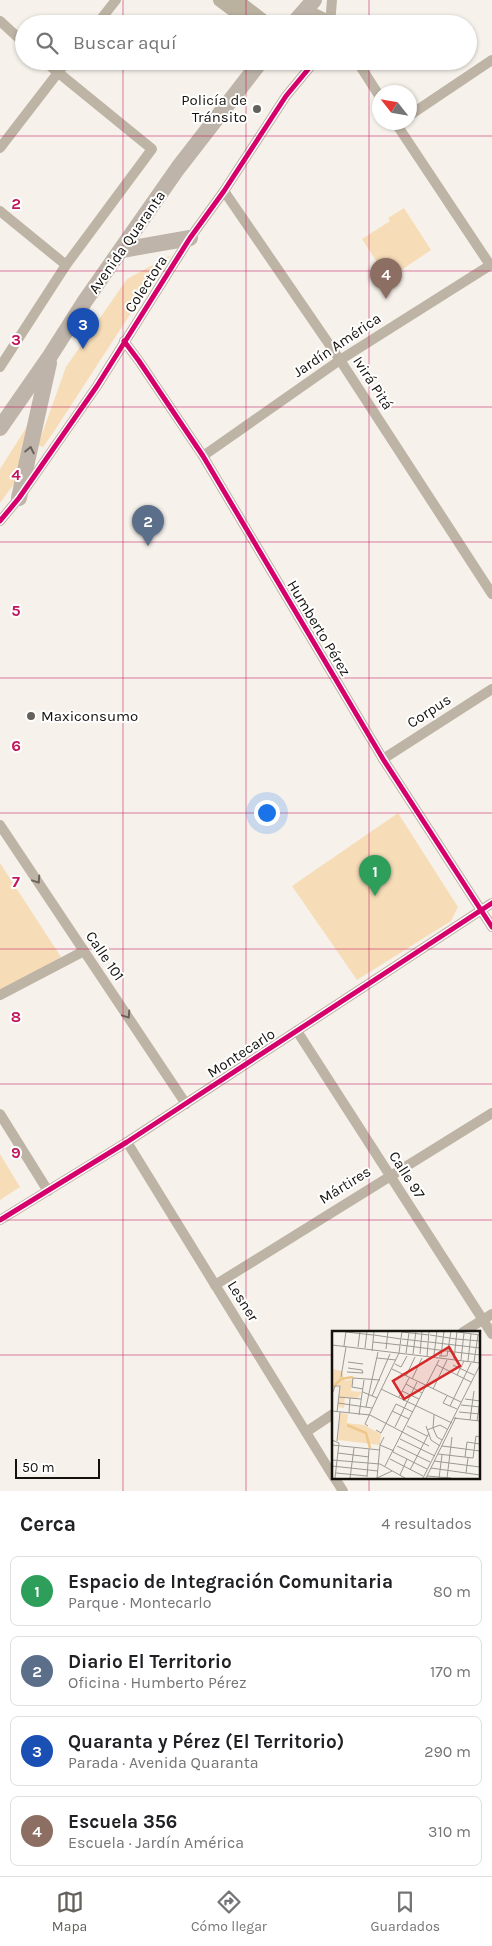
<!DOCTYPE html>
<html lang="es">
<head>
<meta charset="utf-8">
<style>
	body { margin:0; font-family:Karla,sans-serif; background:#f6f6f6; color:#202124 }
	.compass { position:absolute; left:372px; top:85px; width:45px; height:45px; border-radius:50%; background:#fff; box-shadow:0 1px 4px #0004; rotate:301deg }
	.scale { position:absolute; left:15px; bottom:12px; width:85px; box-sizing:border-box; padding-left:5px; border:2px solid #15120e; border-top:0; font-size:14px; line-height:18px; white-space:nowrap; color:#15120e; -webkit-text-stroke:4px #fff; paint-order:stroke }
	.you { position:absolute; left:266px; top:812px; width:18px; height:18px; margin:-12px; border:4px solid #fff; border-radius:50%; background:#1a73e8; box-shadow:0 0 0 8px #1a73e833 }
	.badge { display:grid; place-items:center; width:32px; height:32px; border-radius:50%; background:#64605b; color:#fff; font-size:16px; font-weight:700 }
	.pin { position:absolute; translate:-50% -41px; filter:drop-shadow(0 1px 2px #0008) }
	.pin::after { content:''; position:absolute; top:26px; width:18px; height:15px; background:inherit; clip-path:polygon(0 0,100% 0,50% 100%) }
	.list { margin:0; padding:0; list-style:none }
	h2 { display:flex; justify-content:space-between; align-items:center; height:65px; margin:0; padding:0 20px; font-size:21px }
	h2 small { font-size:16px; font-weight:400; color:#757577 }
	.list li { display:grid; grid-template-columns:32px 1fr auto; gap:15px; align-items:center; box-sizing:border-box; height:70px; margin:0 10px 10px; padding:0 10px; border:1px solid #e0e0e0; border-radius:8px }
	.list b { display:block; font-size:19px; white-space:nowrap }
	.list p { margin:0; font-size:16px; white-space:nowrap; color:#757577 }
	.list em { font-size:16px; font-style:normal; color:#757577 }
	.icon { flex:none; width:28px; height:28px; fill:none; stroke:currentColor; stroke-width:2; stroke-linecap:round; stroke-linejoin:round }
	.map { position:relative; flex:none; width:492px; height:1491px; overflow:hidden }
	.search { position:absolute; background:#fff; box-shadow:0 1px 4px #0004; left:15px; right:15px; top:15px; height:55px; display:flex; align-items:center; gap:12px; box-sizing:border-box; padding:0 18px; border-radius:28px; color:#757577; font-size:19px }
	.sheet { height:385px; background:#fff }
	nav { display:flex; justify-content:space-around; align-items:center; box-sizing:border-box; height:70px; border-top:1px solid #e0e0e0; background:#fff; font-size:14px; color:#757577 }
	nav a { display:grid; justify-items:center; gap:2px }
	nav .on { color:#64605b }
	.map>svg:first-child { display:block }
</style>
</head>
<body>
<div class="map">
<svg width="492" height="1491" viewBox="0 0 492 1491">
	<rect width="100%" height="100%" fill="#f6f2eb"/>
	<g fill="#f6ddb8">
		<polygon points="404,208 431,250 388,279 362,239 390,221 388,218"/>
		<polygon points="171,255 155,276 53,433 43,447 38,445 66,367 127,279"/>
		<polygon points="31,420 17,480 0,503 0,469"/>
		<polygon points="398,813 458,907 451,921 357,980 292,886"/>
		<polygon points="0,863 61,957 0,993"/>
		<polygon points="0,1154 20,1187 0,1200"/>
	</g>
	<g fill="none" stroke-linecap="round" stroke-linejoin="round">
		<g stroke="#beb4a5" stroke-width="10">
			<polyline points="306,9 331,21 333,24"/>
			<polyline points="0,21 24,43"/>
			<polyline points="97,24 116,0"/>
			<polyline points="330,24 332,0"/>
			<polyline points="357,61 380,97"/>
			<polyline points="410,115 492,60"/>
			<polyline points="395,122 490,265"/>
			<polyline points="0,148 67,61"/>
			<polyline points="224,191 340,360 492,594"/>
			<polyline points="0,211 66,265"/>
			<polyline points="124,341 139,361 203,456 383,759 492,927"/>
			<polyline points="0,367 66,265 152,149 44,61"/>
			<polyline points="203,456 340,360 492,264"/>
			<polyline points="0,521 19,498 97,386 190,238 224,191 286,96 315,61"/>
			<polyline points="383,759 492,689"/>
			<polyline points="0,825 186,1104"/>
			<polyline points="0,995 84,951"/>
			<polyline points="297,1031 492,1334"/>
			<polyline points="0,1114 48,1191"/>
			<polyline points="127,1142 333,1476"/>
			<polyline points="0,1220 127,1142 492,903"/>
			<polyline points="215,1285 492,1113"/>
			<polyline points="463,1332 492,1314"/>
			<polyline points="306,1432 333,1414"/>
			<polyline points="334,1477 343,1491"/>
		</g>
		<g stroke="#bab19f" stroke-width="14">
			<polyline points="220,0 252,24"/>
			<polyline points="236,0 267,24"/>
		</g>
		<g stroke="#beb4a9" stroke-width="16">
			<polyline points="293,24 314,0"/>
			<polyline points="122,250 190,238"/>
			<polyline points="0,428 50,356 85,301 178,168 261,61"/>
			<polyline points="19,498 49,363"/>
		</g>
		<defs>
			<g id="cycleway">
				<polyline points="124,341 139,361 203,456 383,759 492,927"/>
				<polyline points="0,521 19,498 97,386 190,238 224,191 286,96 315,61"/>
				<polyline points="0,1220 127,1142 492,903"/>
			</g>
		</defs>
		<use href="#cycleway" stroke="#fff" stroke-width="8"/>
		<use href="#cycleway" stroke="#d6006c" stroke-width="5"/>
	</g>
	<defs><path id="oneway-chevron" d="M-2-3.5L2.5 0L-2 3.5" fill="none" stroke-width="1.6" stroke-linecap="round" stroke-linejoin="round" transform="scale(1.25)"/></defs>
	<use stroke="#6a635c" href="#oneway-chevron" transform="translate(30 450) rotate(-78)"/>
	<g stroke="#6a635a">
		<use href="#oneway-chevron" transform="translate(37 880) rotate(56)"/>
		<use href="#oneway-chevron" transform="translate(127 1015) rotate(56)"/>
	</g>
	<path fill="none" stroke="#c2185b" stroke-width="1" stroke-opacity="0.55" d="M123,0V24M246,0V24M369,0V24M123,61V1491M246,61V1491M369,61V1332M0,136H492M0,271H492M0,407H492M0,542H492M0,678H492M0,813H492M0,949H492M0,1084H492M0,1220H492M0,1355H333M478,1355H492M369,1477V1491"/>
	<g fill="#64605b" stroke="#fff" stroke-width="2">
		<circle cx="257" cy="109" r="5"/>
		<circle cx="31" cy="716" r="5"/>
	</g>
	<g text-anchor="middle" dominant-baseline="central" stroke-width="4" stroke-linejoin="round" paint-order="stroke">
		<g font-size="15" fill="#15120e" stroke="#fff" text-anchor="end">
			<text x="247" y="100">Policía de<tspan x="247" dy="17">Tránsito</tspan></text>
			<text x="41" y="716" text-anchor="start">Maxiconsumo</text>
		</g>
		<g font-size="15" fill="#15120e" stroke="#fff">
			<text transform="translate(127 242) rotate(-55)">Avenida Quaranta</text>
			<text transform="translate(146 284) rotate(-57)">Colectora</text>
			<text transform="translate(337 345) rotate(-34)">Jardín América</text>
			<text transform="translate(373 383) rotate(57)">Ivirá Pitá</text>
			<text transform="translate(319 628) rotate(59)">Humberto Pérez</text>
			<text transform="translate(429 711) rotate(-33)">Corpus</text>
			<text transform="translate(105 956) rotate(56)">Calle 101</text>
			<text transform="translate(241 1053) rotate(-33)">Montecarlo</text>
			<text transform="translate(407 1175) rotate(57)">Calle 97</text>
			<text transform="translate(345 1185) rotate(-32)">Mártires</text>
			<text transform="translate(243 1301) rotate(58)">Lesner</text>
		</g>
	</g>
	<g transform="translate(332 1331)">
		<rect width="148" height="148" fill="#f6f2eb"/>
		<path d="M1,38L10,40L13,50L21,48L19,60L30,61L25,68L13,66L12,77L6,76L8,54H3L0,58ZM8,82L16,83L15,92L32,94L49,103L48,114L6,109Z" fill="#f6ddb8"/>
		<path fill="none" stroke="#eec78a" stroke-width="2.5" d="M0,57L9,48L21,46M15,94L34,102L38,117"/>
		<path fill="none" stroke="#9c9893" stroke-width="1" d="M119,0L148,4M14,1L41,4M70,1L97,4M42,4L69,8M98,4L124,8M70,8L96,11M124,8L148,10M41,11L68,14M97,11L148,17M0,14L148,32M69,14L122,21M12,15L14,0M26,16L28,0M33,17L35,0M54,18L56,0M40,20L42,0M123,21L148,24M74,22L77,2M81,23L84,0M88,23L90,0M102,24L105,0M107,25H115L119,0M109,25L112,0M95,26L97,0M45,27L64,29M122,28L125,0M129,29L132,2M136,30L139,3M16,31L31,33M142,31L146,4M63,33L69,36L75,25M105,34L139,51M121,34L142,44M60,38L129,71M15,41L31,42L30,39L16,37M125,44L132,30M74,45L83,26M9,46L14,16M80,48L90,27M74,53L90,62M31,58L20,56L21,47L48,49M49,58L120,92M101,58L115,29M70,60L87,68M1,61L3,55H8L5,81M31,61L45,67L33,93L36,95M40,65L58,23M115,65L111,72L125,78M7,66L29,68M67,66L77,47M45,67L67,22L70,0M133,68L148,70M6,72L40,77M129,74L148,76M118,75L139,32M34,76L46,21M0,80L38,84L97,115M60,80L77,88M127,81L148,83M17,82L18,67M27,84L32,49M102,84L101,97L105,106L110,109M121,87L148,90M138,89L142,60M145,90L148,69M75,95L95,105M94,95L99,109L108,115M63,96L85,51M44,99L49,102L64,73L81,81M95,99L108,94L115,98M68,108L103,125M0,109L7,112L3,147M5,110L8,81M0,114L48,119M48,114L62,120M65,115L98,131M110,115L148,120M61,121L95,138M6,122L37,126M106,123L141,127L144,105L148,106M133,126L135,111L148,113M58,128L91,145M0,129L48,133L73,147M102,130L148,136M0,135L46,140M53,135L107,29M99,137L148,144M78,139L97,102M4,142L35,145M134,142L136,127M68,144L75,128M95,145L119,147M35,146L37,118M18,147L22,117M45,147L48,114L52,106M45,147L60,140M91,147L148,34M94,147L124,86M107,147L110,124M115,147L120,106"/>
		<path fill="#d62828" fill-opacity="0.15" stroke="#d62828" stroke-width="2.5" d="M117,16L128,35L72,68L61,50Z"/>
		<rect width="148" height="148" fill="none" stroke="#15120e" stroke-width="2.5"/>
	</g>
	<g font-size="16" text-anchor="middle" font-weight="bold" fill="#c2185b" stroke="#fff" stroke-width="4" stroke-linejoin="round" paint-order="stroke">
		<text x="16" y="209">2</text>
		<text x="16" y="345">3</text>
		<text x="16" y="480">4</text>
		<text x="16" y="616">5</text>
		<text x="16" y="751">6</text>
		<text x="16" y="887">7</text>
		<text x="16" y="1022">8</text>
		<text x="16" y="1158">9</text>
	</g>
</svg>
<svg class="compass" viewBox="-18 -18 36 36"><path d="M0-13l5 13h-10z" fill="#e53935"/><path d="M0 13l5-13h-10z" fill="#757577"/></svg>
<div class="scale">50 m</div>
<div class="you"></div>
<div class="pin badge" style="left:375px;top:896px;background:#2e9e5b">1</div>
<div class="pin badge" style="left:148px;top:546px;background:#5c6f8a">2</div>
<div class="pin badge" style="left:83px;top:349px;background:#1a4fb4">3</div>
<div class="pin badge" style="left:386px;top:299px;background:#8d6e63">4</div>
<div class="search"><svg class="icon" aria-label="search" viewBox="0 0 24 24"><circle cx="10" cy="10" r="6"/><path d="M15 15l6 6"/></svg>Buscar aquí</div>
</div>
<section class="sheet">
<h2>Cerca<small>4 resultados</small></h2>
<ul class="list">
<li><span class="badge" style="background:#2e9e5b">1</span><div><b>Espacio de Integración Comunitaria</b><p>Parque · Montecarlo</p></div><em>80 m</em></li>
<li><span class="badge" style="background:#5c6f8a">2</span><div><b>Diario El Territorio</b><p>Oficina · Humberto Pérez</p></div><em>170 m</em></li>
<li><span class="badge" style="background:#1a4fb4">3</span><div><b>Quaranta y Pérez (El Territorio)</b><p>Parada · Avenida Quaranta</p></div><em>290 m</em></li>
<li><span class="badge" style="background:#8d6e63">4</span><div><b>Escuela 356</b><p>Escuela · Jardín América</p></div><em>310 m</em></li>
</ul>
</section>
<nav>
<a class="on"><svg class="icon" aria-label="map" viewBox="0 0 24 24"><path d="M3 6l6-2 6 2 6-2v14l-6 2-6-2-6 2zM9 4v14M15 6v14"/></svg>Mapa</a>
<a><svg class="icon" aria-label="directions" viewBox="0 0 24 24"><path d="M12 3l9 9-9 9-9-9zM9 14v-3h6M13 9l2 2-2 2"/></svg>Cómo llegar</a>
<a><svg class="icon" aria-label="saved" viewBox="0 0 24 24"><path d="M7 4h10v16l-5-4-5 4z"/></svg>Guardados</a>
</nav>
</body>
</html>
